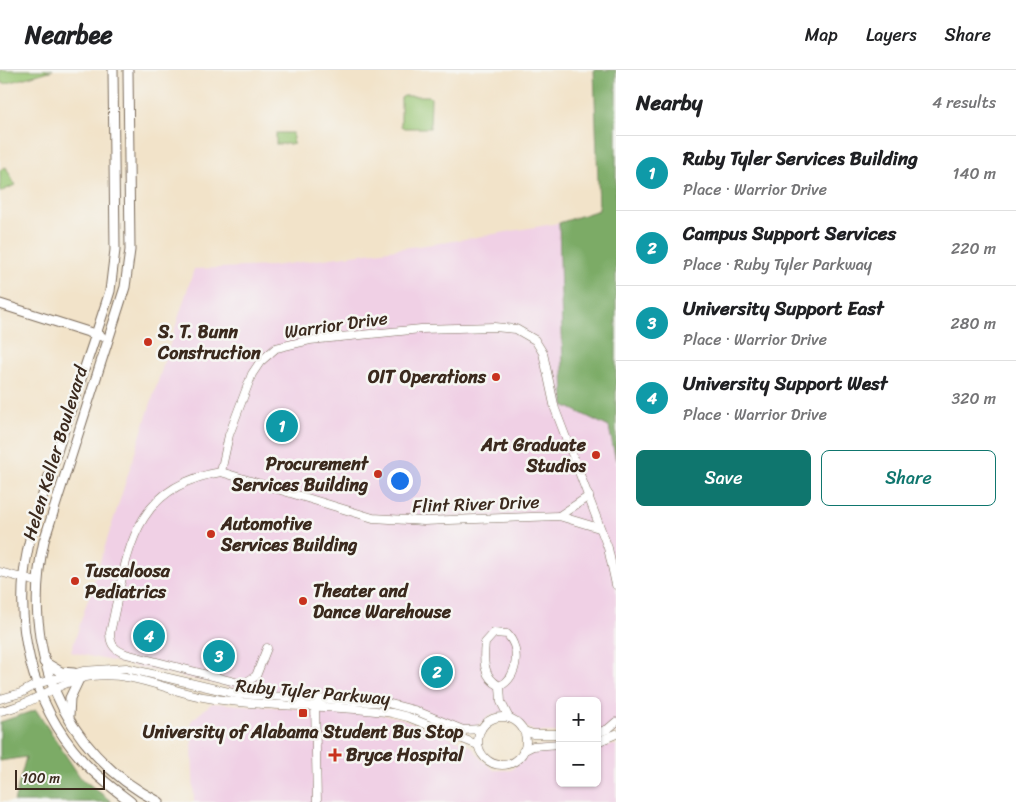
<!DOCTYPE html>
<html lang="en">
<head>
<meta charset="utf-8">
<style>
	body { margin:0; font-family:Sriracha,sans-serif; background:#f6f6f6; color:#202124 }
	.controls { position:absolute; right:15px; bottom:15px; display:grid; overflow:hidden; border-radius:8px; box-shadow:0 1px 4px #0004 }
	.controls button { width:45px; height:45px; display:grid; place-items:center; padding:0; border:0; border-bottom:1px solid #e0e0e0; background:#fff; color:#202124; font:25px sans-serif }
	.scale { position:absolute; left:15px; bottom:12px; width:90px; box-sizing:border-box; padding-left:5px; border:2px solid #3b2a1e; border-top:0; font-size:14px; line-height:18px; white-space:nowrap; color:#3b2a1e; -webkit-text-stroke:4px #f6f6f2; paint-order:stroke }
	.you { position:absolute; left:399px; top:410px; width:18px; height:18px; margin:-12px; border:4px solid #fff; border-radius:50%; background:#1a73e8; box-shadow:0 0 0 8px #1a73e833 }
	.badge { display:grid; place-items:center; width:32px; height:32px; border-radius:50%; background:#0f766e; color:#fff; font-size:16px; font-weight:700 }
	.pin { position:absolute; translate:-50% -50%; border:2px solid #fff; box-shadow:0 1px 5px #0006 }
	.list { margin:0; padding:0; list-style:none }
	h2 { display:flex; justify-content:space-between; align-items:center; height:65px; margin:0; padding:0 20px; font-size:21px }
	h2 small { font-size:16px; font-weight:400; color:#757577 }
	.list li { display:grid; grid-template-columns:32px 1fr auto; gap:15px; align-items:center; box-sizing:border-box; height:75px; padding:0 20px; border-top:1px solid #e0e0e0 }
	.list b { display:block; font-size:19px; white-space:nowrap }
	.list p { margin:0; font-size:16px; white-space:nowrap; color:#757577 }
	.list em { font-size:16px; font-style:normal; color:#757577 }
	.actions { display:flex; gap:10px; padding:15px 20px }
	.actions a { flex:1; padding:11px 0; border:1px solid #0f766e; border-radius:8px; text-align:center; font-size:18px; color:#0f766e }
	.actions .main { background:#0f766e; color:#fff }
	.map { position:relative; flex:none; width:616px; height:732px; overflow:hidden }
	header { display:flex; align-items:center; gap:30px; box-sizing:border-box; height:70px; padding:0 25px; background:#fff; border-bottom:1px solid #e0e0e0 }
	header strong { font-size:24px }
	nav { display:flex; gap:28px; margin-inline-start:auto; font-size:18px }
	main { display:flex }
	aside { flex:1; background:#fff }
	.map>svg:first-child { display:block }
</style>
</head>
<body>
<header>
<strong>Nearbee</strong>
<nav><a>Map</a><a>Layers</a><a>Share</a></nav>
</header>
<main>
<div class="map">
<svg width="616" height="732" viewBox="0 0 616 732">
	<rect width="100%" height="100%" fill="#f6f6f2"/>
	<filter id="ink" filterUnits="userSpaceOnUse"><feTurbulence type="fractalNoise" baseFrequency=".02" numOctaves="2"/><feDisplacementMap in="SourceGraphic" scale="10" xChannelSelector="R" yChannelSelector="G"/><feConvolveMatrix kernelMatrix="1 2 1 2 8 2 1 2 1" color-interpolation-filters="sRGB"/></filter>
	<filter id="wash" filterUnits="userSpaceOnUse"><feTurbulence type="fractalNoise" baseFrequency=".0096" numOctaves="4" result="noise"/><feDisplacementMap in="SourceGraphic" scale="20" xChannelSelector="R" yChannelSelector="G"/><feGaussianBlur stdDeviation="1.12" result="paint"/><feColorMatrix in="noise" values="0 0 0 0 0 0 0 0 0 0 0 0 0 0 0 0 0 1.4 0 .05"/><feComposite in="paint" operator="in"/></filter>
	<g filter="url(#wash)">
		<rect width="100%" height="100%" fill="#f2e3c9"/>
		<g fill="#f0d0e5">
			<polygon points="559,153 564,335 609,357 616,373 616,663 597,663 597,631 560,631 560,662 536,662 527,658 512,645 490,645 479,655 466,658 395,632 239,619 71,582 194,199 273,196 447,172"/>
			<polygon points="212,633 378,644 401,648 464,673 472,677 482,690 494,700 511,700 530,681 537,677 560,677 560,713 597,713 597,675 616,675 616,732 194,732 191,651"/>
		</g>
		<g fill="#9ac674" stroke="#6a7849">
			<polygon points="0,0 53,0 4,14 0,11"/>
			<polygon points="404,26 429,26 431,28 430,58 404,58 401,56 401,28"/>
			<rect x="276" y="63" width="17" height="11"/>
			<polygon points="6,97 15,115 0,122 0,100"/>
		</g>
		<g fill="#7bab66" stroke="#5b6a42">
			<polygon points="594,0 616,0 616,391 609,357 564,335 559,153 599,140"/>
			<polygon points="36,640 80,707 112,732 14,732 26,687 0,691 0,652"/>
		</g>
	</g>
	<g filter="url(#ink)">
		<g fill="none" stroke-linecap="round" stroke-linejoin="round">
			<defs>
				<g id="minor">
					<polyline points="221,402 229,365 252,304 260,292 276,278 310,270 421,259 494,257 516,259 535,270 543,283 555,339 608,478 616,515"/>
					<polyline points="559,446 589,426"/>
					<polyline points="0,502 37,512"/>
					<path d="M494,563L507,564C521,578 518,608 500,616C483,608 483,590 485,573Z"/>
					<path d="M267,578L256,606L243,614L126,584C115,580 110,575 110,563C128,487 128,417 221,402L373,448L424,451L559,446L599,458"/>
					<polyline points="500,616 501,632 509,648"/>
					<polyline points="0,629 21,623 37,614 83,601 126,598 237,624 387,633 414,640 463,660 481,659"/>
					<polyline points="315,632 317,732"/>
					<path d="M0,641C33,635 58,611 92,606C132,601 165,620 203,627C265,638 329,634 392,643L408,647L478,675"/>
					<circle cx="502" cy="671" r="24"/>
					<polyline points="524,661 533,664 560,664"/>
					<polyline points="597,663 608,659 616,652"/>
					<polyline points="597,672 616,664"/>
					<polyline points="523,681 533,676 560,674"/>
				</g>
				<g id="tertiary">
					<path d="M113,0L115,180L110,221C92,279 71,336 53,394C44,422 34,449 28,478C13,552 30,632 82,690C96,706 114,719 131,732"/>
					<path d="M128,0L130,180L125,217L44,471C20,576 60,682 159,732"/>
					<polyline points="0,234 101,266"/>
					<polyline points="44,592 61,602 74,603"/>
					<polyline points="69,646 70,628 79,609"/>
				</g>
			</defs>
			<use href="#minor" stroke="#7b6b5a" stroke-width="9"/>
			<use href="#tertiary" stroke="#7b6b5a" stroke-width="11"/>
			<use href="#minor" stroke="#fff" stroke-width="8"/>
			<use href="#tertiary" stroke="#fff" stroke-width="9"/>
		</g>
	</g>
	<g fill="#c8321e" stroke="#f6f6f2" stroke-width="2">
		<circle cx="148" cy="272" r="5"/>
		<circle cx="496" cy="307" r="5"/>
		<circle cx="596" cy="385" r="5"/>
		<circle cx="378" cy="404" r="5"/>
		<circle cx="211" cy="464" r="5"/>
		<circle cx="75" cy="511" r="5"/>
		<circle cx="303" cy="531" r="5"/>
		<rect x="298" y="638" width="10" height="10" rx="2.5"/>
		<path d="M332.5 677.5h5v5h5v5h-5v5h-5v-5h-5v-5h5z"/>
	</g>
	<g text-anchor="middle" dominant-baseline="central" stroke-width="5" stroke-linejoin="round" paint-order="stroke">
		<g font-size="18" fill="#3b2a1e" stroke="#f6f6f2">
			<text transform="translate(336 255) rotate(-8)">Warrior Drive</text>
			<text transform="translate(55 383) rotate(-73)">Helen Keller Boulevard</text>
			<text transform="translate(476 434) rotate(-2)">Flint River Drive</text>
			<text transform="translate(313 622) rotate(5)">Ruby Tyler Parkway</text>
		</g>
		<g font-size="18" font-weight="bold" fill="#3b2a1e" stroke="#f6f6f2" text-anchor="start">
			<text x="158" y="262">S. T. Bunn<tspan x="158" dy="21">Construction</tspan></text>
			<text x="486" y="307" text-anchor="end">OIT Operations</text>
			<text x="586" y="375" text-anchor="end">Art Graduate<tspan x="586" dy="21">Studios</tspan></text>
			<text x="368" y="394" text-anchor="end">Procurement<tspan x="368" dy="21">Services Building</tspan></text>
			<text x="221" y="454">Automotive<tspan x="221" dy="21">Services Building</tspan></text>
			<text x="85" y="501">Tuscaloosa<tspan x="85" dy="21">Pediatrics</tspan></text>
			<text x="313" y="521">Theater and<tspan x="313" dy="21">Dance Warehouse</tspan></text>
			<text x="303" y="662" text-anchor="middle">University of Alabama Student Bus Stop</text>
			<text x="346" y="685">Bryce Hospital</text>
		</g>
	</g>
</svg>
<div class="controls">
<button>+</button>
<button>−</button>
</div>
<div class="scale">100 m</div>
<div class="you"></div>
<div class="pin badge" style="left:282px;top:356px;background:#0f9aa8">1</div>
<div class="pin badge" style="left:437px;top:602px;background:#0f9aa8">2</div>
<div class="pin badge" style="left:219px;top:586px;background:#0f9aa8">3</div>
<div class="pin badge" style="left:149px;top:566px;background:#0f9aa8">4</div>
</div>
<aside>
<h2>Nearby<small>4 results</small></h2>
<ul class="list">
<li><span class="badge" style="background:#0f9aa8">1</span><div><b>Ruby Tyler Services Building</b><p>Place · Warrior Drive</p></div><em>140 m</em></li>
<li><span class="badge" style="background:#0f9aa8">2</span><div><b>Campus Support Services</b><p>Place · Ruby Tyler Parkway</p></div><em>220 m</em></li>
<li><span class="badge" style="background:#0f9aa8">3</span><div><b>University Support East</b><p>Place · Warrior Drive</p></div><em>280 m</em></li>
<li><span class="badge" style="background:#0f9aa8">4</span><div><b>University Support West</b><p>Place · Warrior Drive</p></div><em>320 m</em></li>
</ul>
<div class="actions"><a class="main">Save</a><a>Share</a></div>
</aside>
</main>
</body>
</html>
